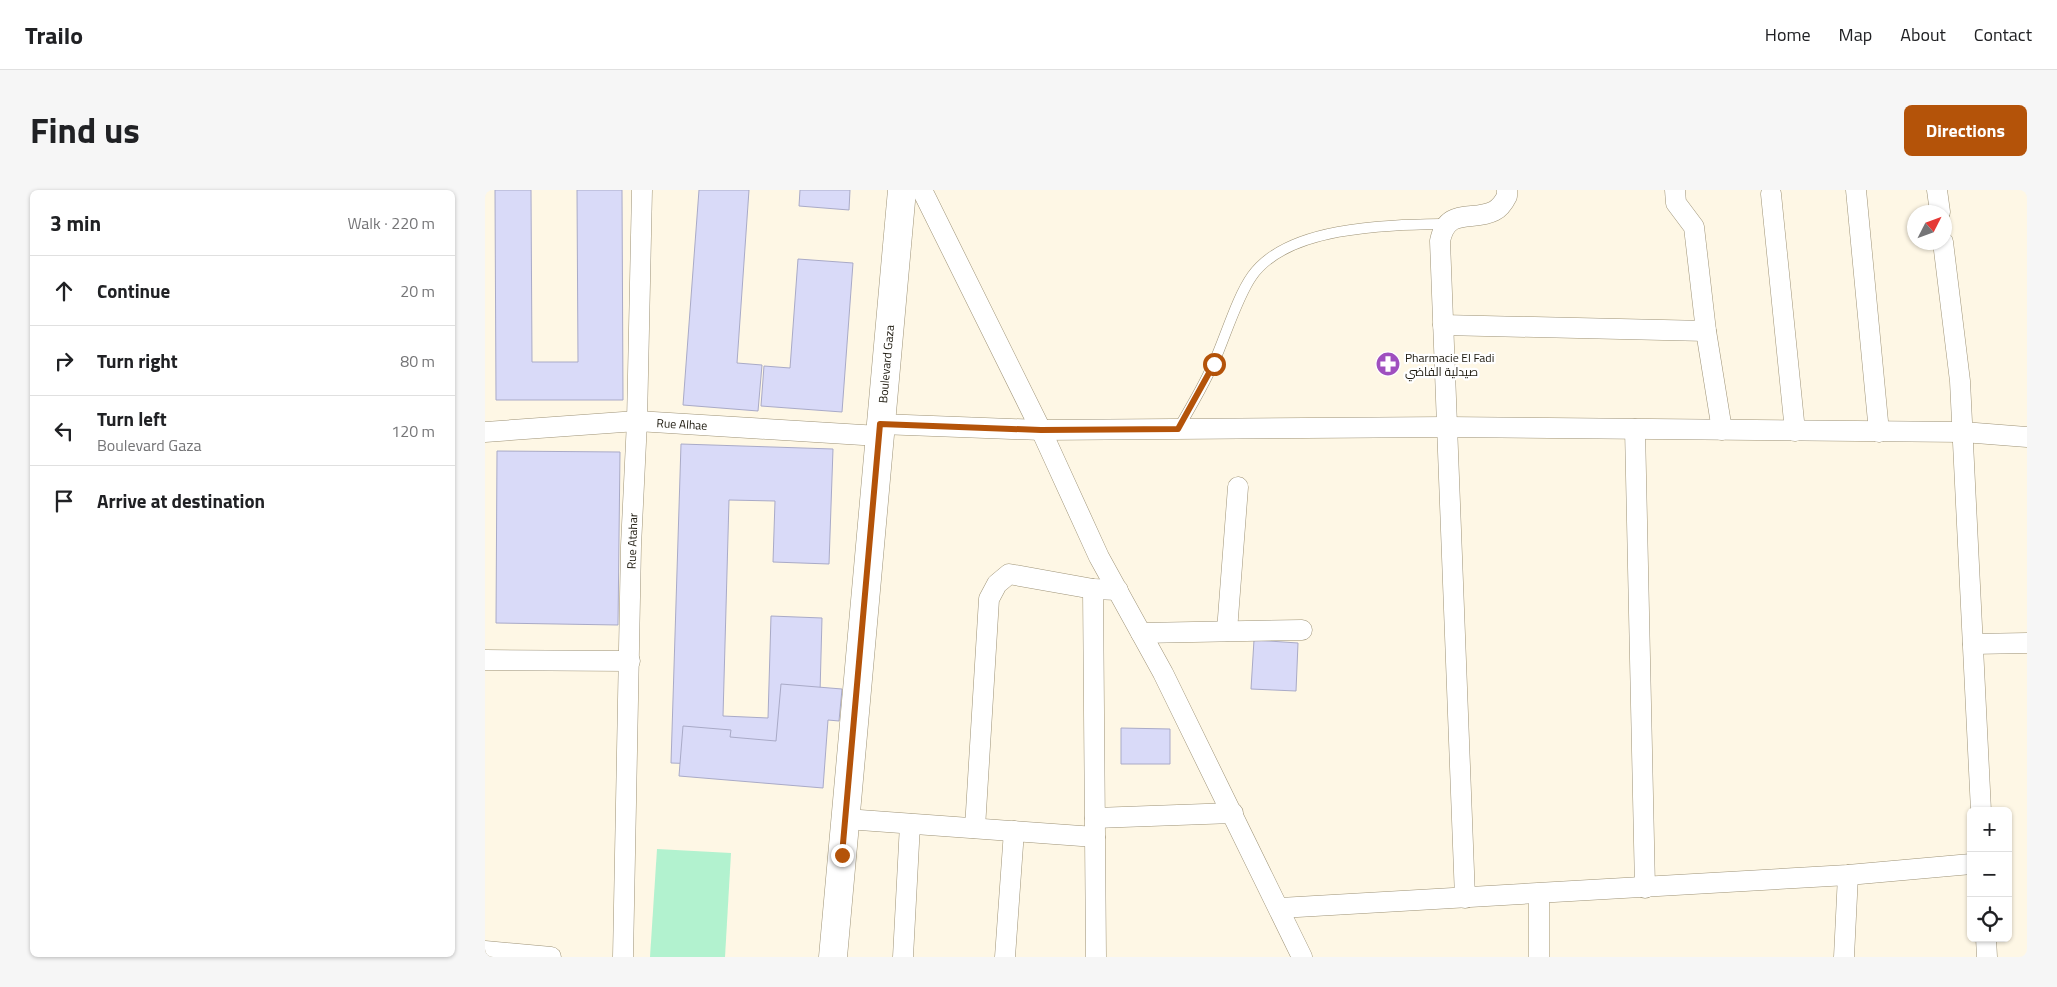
<!DOCTYPE html>
<html lang="en">
<head>
<meta charset="utf-8">
<style>
	body { margin:0; font-family:"Titillium Web",Cairo,sans-serif; background:#f6f6f6; color:#202124 }
	.controls { position:absolute; right:15px; bottom:15px; display:grid; overflow:hidden; border-radius:8px; box-shadow:0 1px 4px #0004 }
	.controls button { width:45px; height:45px; display:grid; place-items:center; padding:0; border:0; border-bottom:1px solid #e0e0e0; background:#fff; color:#202124; font:25px sans-serif }
	.compass { position:absolute; left:1422px; top:15px; width:45px; height:45px; border-radius:50%; background:#fff; box-shadow:0 1px 4px #0004; rotate:48deg }
	.stop { position:absolute; width:15px; height:15px; margin:-11px; border:4px solid #b45309; border-radius:50%; background:#fff }
	.stop.end { background:#b45309; border-color:#fff; box-shadow:0 1px 5px #0008 }
	.list { margin:0; padding:0; list-style:none }
	h2 { display:flex; justify-content:space-between; align-items:center; height:65px; margin:0; padding:0 20px; font-size:21px }
	h2 small { font-size:16px; font-weight:400; color:#757577 }
	.list li { display:grid; grid-template-columns:32px 1fr auto; gap:15px; align-items:center; box-sizing:border-box; height:70px; padding:0 20px; border-top:1px solid #e0e0e0 }
	.list b { display:block; font-size:19px; white-space:nowrap }
	.list p { margin:0; font-size:16px; white-space:nowrap; color:#757577 }
	.list em { font-size:16px; font-style:normal; color:#757577 }
	.icon { flex:none; width:28px; height:28px; fill:none; stroke:currentColor; stroke-width:2; stroke-linecap:round; stroke-linejoin:round }
	.map { position:relative; flex:none; width:1542px; height:767px; overflow:hidden; border-radius:8px }
	header { display:flex; align-items:center; gap:30px; box-sizing:border-box; height:70px; padding:0 25px; background:#fff; border-bottom:1px solid #e0e0e0 }
	header strong { font-size:24px }
	nav { display:flex; gap:28px; margin-inline-start:auto; font-size:18px }
	.intro { display:flex; align-items:center; justify-content:space-between; box-sizing:border-box; height:120px; padding:0 30px }
	h1 { margin:0; font-size:35px }
	.button { padding:12px 22px; border-radius:8px; background:#b45309; color:#fff; font-size:18px; font-weight:700 }
	main { display:flex; gap:30px; padding:0 30px }
	aside { flex:1; background:#fff; border-radius:8px; box-shadow:0 1px 4px #0004 }
	.map>svg:first-child { display:block }
</style>
</head>
<body>
<header>
<strong>Trailo</strong>
<nav><a>Home</a><a>Map</a><a>About</a><a>Contact</a></nav>
</header>
<div class="intro"><h1>Find us</h1><a class="button">Directions</a></div>
<main>
<aside>
<h2>3 min<small>Walk · 220 m</small></h2>
<ul class="list">
<li><svg class="icon" aria-label="ahead" viewBox="0 0 24 24"><path d="M12 20V5M6 11l6-6 6 6"/></svg><div><b>Continue</b></div><em>20 m</em></li>
<li><svg class="icon" aria-label="right" viewBox="0 0 24 24"><path d="M7 20v-9h11M14 6l5 5-5 5"/></svg><div><b>Turn right</b></div><em>80 m</em></li>
<li><svg class="icon" aria-label="left" viewBox="0 0 24 24"><path d="M17 20v-9H6M10 6l-5 5 5 5"/></svg><div><b>Turn left</b><p>Boulevard Gaza</p></div><em>120 m</em></li>
<li><svg class="icon" aria-label="arrive" viewBox="0 0 24 24"><path d="M6 21V4h12l-3 4 3 4H6"/></svg><div><b>Arrive at destination</b></div></li>
</ul>
</aside>
<div class="map">
<svg width="1542" height="767" viewBox="0 0 1542 767">
	<rect width="100%" height="100%" fill="#fef7e5"/>
	<polygon fill="#b2f2cf" points="172,659 246,663 240,767 165,767"/>
	<g fill="#d9daf8" stroke="#a9aac7">
		<polygon points="10,0 46,0 47,172 93,172 92,0 137,0 138,210 11,210"/>
		<polygon points="214,0 264,0 252,173 277,175 273,221 198,215"/>
		<polygon points="315,0 365,0 364,20 314,16"/>
		<polygon points="313,69 368,73 357,222 276,216 279,176 305,178"/>
		<polygon points="196,254 348,259 344,374 288,372 290,311 244,310 238,526 283,528 286,426 337,428 333,578 186,573"/>
		<polygon points="12,261 135,262 133,435 11,433"/>
		<polygon points="769,450 813,453 811,501 766,499"/>
		<polygon points="296,494 357,499 354,531 343,530 338,598 194,586 198,536 246,540 245,547 291,551"/>
		<polygon points="636,538 685,539 685,574 636,574"/>
	</g>
	<g fill="none" stroke-linecap="round" stroke-linejoin="round">
		<defs>
			<path id="lane" d="M693,239C706,217 719,195 729,172C740,148 752,107 767,86C803,35 906,35 962,34"/>
			<g id="street">
				<polyline points="437,0 556,240 614,367 678,483 817,767"/>
				<polyline points="1190,0 1191,13 1209,37 1221,141 1237,240"/>
				<polyline points="1371,0 1394,242"/>
				<polyline points="1452,0 1455,22"/>
				<polyline points="1286,4 1310,241"/>
				<polyline points="1458,52 1475,191 1496,621"/>
				<polyline points="958,135 1221,141"/>
				<polyline points="395,234 556,240 962,237 1478,242 1542,247"/>
				<polyline points="1150,239 1160,698"/>
				<polyline points="0,242 152,231 394,246"/>
				<polyline points="608,399 611,767"/>
				<polyline points="742,441 753,297"/>
				<polyline points="656,443 817,440"/>
				<polyline points="1488,454 1542,453"/>
				<polyline points="0,470 145,471"/>
				<polyline points="610,628 748,623"/>
				<polyline points="361,629 610,647"/>
				<polyline points="490,638 504,409 512,394 524,384 608,399 633,400"/>
				<polyline points="1054,705 1054,767"/>
				<path d="M980,708L955,51C962,16 988,32 1009,21C1015,18 1019,12 1022,6V0"/>
				<polyline points="795,718 1363,685 1486,674"/>
				<polyline points="1501,748 1502,767"/>
				<polyline points="0,761 66,767"/>
				<polyline points="138,767 146,356 152,231 157,0"/>
				<polyline points="418,767 425,634"/>
				<polyline points="520,767 529,641"/>
				<polyline points="1359,767 1363,685"/>
			</g>
			<polyline id="secondary" points="348,767 417,0"/>
		</defs>
		<use href="#lane" stroke="#9e9377" stroke-width="11"/>
		<use href="#street" stroke="#9e9377" stroke-width="21"/>
		<use href="#secondary" stroke="#9e9377" stroke-width="29"/>
		<use href="#lane" stroke="#fff" stroke-width="10"/>
		<use href="#street" stroke="#fff" stroke-width="20"/>
		<use href="#secondary" stroke="#fff" stroke-width="28"/>
	</g>
	<g fill="none" stroke-linecap="round" stroke-linejoin="round">
		<polyline stroke="#b45309" stroke-width="6" points="357,665 395,234 556,240 693,239 729,174"/>
	</g>
	<defs>
		<symbol id="pharmacy-disc" viewBox="-11 -11 22 22"><circle r="9.5" fill="#9f4fbf" stroke="#fff"/><path d="M-2-6h4v4h4v4h-4v4h-4v-4h-4v-4h4Z" fill="#fff"/></symbol>
	</defs>
	<g fill-rule="evenodd">
		<use href="#pharmacy-disc" x="889" y="160" width="28" height="28"/>
	</g>
	<g text-anchor="middle" dominant-baseline="central" stroke-width="4.5" stroke-linejoin="round" paint-order="stroke">
		<g font-size="12" fill="#1c180d" stroke="#fff" text-anchor="start">
			<text x="920" y="167">Pharmacie El Fadi<tspan x="920" dy="14">صيدلية الفاضي</tspan></text>
		</g>
		<g font-size="12" fill="#1c180d" stroke="#fff">
			<text transform="translate(401 174) rotate(-85)">Boulevard Gaza</text>
			<text transform="translate(197 234) rotate(3)">Rue Alhae</text>
			<text transform="translate(147 351) rotate(-88)">Rue Atahar</text>
		</g>
	</g>
</svg>
<div class="controls">
<button>+</button>
<button>−</button>
<button><svg class="icon" aria-label="locate" viewBox="0 0 24 24"><circle cx="12" cy="12" r="6"/><path d="M12 2v4M12 18v4M2 12h4M18 12h4"/></svg></button>
</div>
<svg class="compass" viewBox="-18 -18 36 36"><path d="M0-13l5 13h-10z" fill="#e53935"/><path d="M0 13l5-13h-10z" fill="#757577"/></svg>
<div class="stop" style="left:729px;top:174px"></div>
<div class="stop end" style="left:357px;top:665px"></div>
</div>
</main>
</body>
</html>
